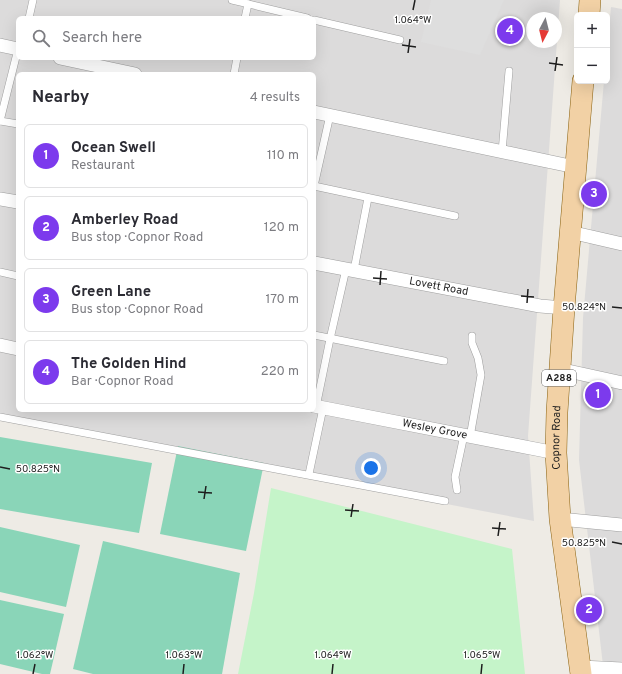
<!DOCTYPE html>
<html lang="en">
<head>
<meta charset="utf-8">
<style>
	body { margin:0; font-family:Overpass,sans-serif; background:#f2f2f3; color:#2b2b33 }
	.controls { position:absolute; right:12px; top:12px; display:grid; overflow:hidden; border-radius:6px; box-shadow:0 4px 16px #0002 }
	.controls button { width:36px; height:36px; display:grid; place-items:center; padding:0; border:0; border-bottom:1px solid #e1e1e2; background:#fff; color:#2b2b33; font:20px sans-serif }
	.compass { position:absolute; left:526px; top:12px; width:36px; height:36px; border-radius:50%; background:#fff; box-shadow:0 4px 16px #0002; rotate:187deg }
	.you { position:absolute; left:371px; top:468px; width:14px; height:14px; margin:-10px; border:3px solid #fff; border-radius:50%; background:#1a73e8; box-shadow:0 0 0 6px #1a73e833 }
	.badge { display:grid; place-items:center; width:26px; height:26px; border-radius:50%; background:#7c3aed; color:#fff; font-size:13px; font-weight:700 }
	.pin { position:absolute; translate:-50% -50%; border:2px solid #fff; box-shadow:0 1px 4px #0006 }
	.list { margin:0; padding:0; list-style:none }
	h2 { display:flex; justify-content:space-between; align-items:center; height:52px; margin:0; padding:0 16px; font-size:17px }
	h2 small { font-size:13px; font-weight:400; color:#7c7c81 }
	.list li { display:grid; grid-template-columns:26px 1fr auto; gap:12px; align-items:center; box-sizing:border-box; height:64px; margin:0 8px 8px; padding:0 8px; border:1px solid #e1e1e2; border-radius:6px }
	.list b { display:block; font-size:15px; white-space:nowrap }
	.list p { margin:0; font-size:13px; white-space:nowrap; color:#7c7c81 }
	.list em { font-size:13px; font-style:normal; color:#7c7c81 }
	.icon { flex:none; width:22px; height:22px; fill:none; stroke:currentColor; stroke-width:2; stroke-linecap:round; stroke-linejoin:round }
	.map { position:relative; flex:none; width:622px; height:674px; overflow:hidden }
	.search { position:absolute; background:#fff; box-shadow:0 4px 16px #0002; left:16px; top:16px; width:300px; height:44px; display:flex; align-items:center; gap:10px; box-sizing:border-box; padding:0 14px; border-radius:6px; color:#7c7c81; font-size:15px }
	.panel { position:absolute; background:#fff; box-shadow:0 4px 16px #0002; left:16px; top:72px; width:300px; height:340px; border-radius:6px }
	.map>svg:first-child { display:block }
</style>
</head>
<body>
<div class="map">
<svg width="622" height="674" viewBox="0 0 622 674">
	<rect width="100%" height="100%" fill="#eeebe5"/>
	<g fill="#dcdbdb" fill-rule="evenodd">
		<path d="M0,0H560L528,436L534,521L0,417ZM18,18H314V58H18ZM532,18H556V42H532ZM18,74H314V410H18Z"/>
		<polygon points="611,7 622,9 622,674 604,674 579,460 583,318 604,81 607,81 607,50"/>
	</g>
	<polygon fill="#c5f4c9" points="271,488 512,549 525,674 238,674 254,593"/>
	<g fill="#8ad5b8">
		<polygon points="0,437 152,463 139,533 0,509"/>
		<polygon points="178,446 264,463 246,551 160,534"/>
		<polygon points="0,527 80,545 66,607 0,592"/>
		<polygon points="103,541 240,573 222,674 93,674 73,669"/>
		<polygon points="0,600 64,614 50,674 42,674 0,664"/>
	</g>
	<polygon fill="#dedede" points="431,0 504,0 480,55 421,42"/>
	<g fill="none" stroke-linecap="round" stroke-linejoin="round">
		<defs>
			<g id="lane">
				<polyline points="232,0 307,18"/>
				<polyline points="29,18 33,0"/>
				<polyline points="245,18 248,4"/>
				<polyline points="314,20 400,40"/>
				<polyline points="234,74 237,58"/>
				<polyline points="0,121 18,49"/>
				<polyline points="0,121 18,124"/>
				<polyline points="502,152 509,71"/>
				<polyline points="314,186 455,216"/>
				<polyline points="314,186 330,115"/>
				<polyline points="354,270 368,198"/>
				<polyline points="0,272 18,276"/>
				<polyline points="314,335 444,361"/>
				<polyline points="316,407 330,339 346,269"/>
				<polyline points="0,417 445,501"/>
				<polyline points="470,437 481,375 478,358 472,343 472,336"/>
				<polyline points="309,474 323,408"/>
				<polyline points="457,490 455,477 464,435"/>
			</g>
			<g id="street">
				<polyline points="0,45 18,49"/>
				<polyline points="60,58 135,74"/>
				<polyline points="314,112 575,167"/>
				<polyline points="0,199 18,202"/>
				<polyline points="570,232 622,244"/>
				<path id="s1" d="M314,263L540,306L564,308"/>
				<polyline points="0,345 18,349"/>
				<polyline points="559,369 622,383"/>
				<path id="s2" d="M314,406L556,453"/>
				<polyline points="560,519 622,525"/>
				<polyline points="581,667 622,669"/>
			</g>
			<g id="primary">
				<polyline points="589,15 590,0"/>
				<path id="s3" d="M581,674L560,519L556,453L557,412L564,308L583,81"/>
			</g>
		</defs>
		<use href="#lane" stroke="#9f9f9f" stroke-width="8"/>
		<use href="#street" stroke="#9f9f9f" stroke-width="14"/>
		<use href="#primary" stroke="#89610f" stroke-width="22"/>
		<use href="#lane" stroke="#fff" stroke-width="7"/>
		<use href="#street" stroke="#fff" stroke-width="13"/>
		<use href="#primary" stroke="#f2d1a5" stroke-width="21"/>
	</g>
	<path fill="none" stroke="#1e1e1e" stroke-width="1.5" d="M413,10L415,0M402,45L416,47M408,53L410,39M549,63L563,65M555,71L557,57M373,278L387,279M380,285L381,271M521,296L534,297M527,303L528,289M612,307L622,308M0,467L10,469M198,492L212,493M204,499L206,486M345,510L359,511M351,517L353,504M492,528L506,529M498,536L500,522M612,542L622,544M33,674L35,664M183,674L184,664M332,674L333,664M481,674L482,664"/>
	<g text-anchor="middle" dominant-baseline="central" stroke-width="3" stroke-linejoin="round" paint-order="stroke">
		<rect fill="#fff" stroke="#626262" stroke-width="1" x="542" y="370" width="34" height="16" rx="3"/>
		<g font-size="10" font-weight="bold" fill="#1e1e1e">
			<text x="559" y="378">A288</text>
		</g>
		<g font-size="11" fill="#1e1e1e" stroke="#fff">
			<text stroke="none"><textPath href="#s1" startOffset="127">Lovett Road</textPath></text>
			<text stroke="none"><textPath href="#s2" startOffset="123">Wesley Grove</textPath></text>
			<text stroke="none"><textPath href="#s3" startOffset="238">Copnor Road</textPath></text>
		</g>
	</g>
	<g font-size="10" text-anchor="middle" fill="#1e1e1e" stroke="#fff" stroke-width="3" stroke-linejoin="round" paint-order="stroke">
		<text x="413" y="23">1.064°W</text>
		<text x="584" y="310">50.824°N</text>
		<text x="38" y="472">50.825°N</text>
		<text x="584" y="546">50.825°N</text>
		<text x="35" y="658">1.062°W</text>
		<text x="184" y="658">1.063°W</text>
		<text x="333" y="658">1.064°W</text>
		<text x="482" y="658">1.065°W</text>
	</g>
</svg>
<div class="controls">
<button>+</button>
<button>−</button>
</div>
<svg class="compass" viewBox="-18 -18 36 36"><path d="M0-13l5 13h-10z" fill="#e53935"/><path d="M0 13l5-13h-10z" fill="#7c7c81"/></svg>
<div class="you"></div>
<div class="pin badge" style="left:598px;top:395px">1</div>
<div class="pin badge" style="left:589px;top:610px">2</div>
<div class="pin badge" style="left:594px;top:194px">3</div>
<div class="pin badge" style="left:510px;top:31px">4</div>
<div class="search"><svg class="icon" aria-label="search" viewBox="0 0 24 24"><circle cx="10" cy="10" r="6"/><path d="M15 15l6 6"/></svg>Search here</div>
<section class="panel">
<h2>Nearby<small>4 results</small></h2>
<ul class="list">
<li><span class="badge">1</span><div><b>Ocean Swell</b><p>Restaurant</p></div><em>110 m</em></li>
<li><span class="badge">2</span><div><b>Amberley Road</b><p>Bus stop · Copnor Road</p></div><em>120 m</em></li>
<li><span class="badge">3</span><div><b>Green Lane</b><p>Bus stop · Copnor Road</p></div><em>170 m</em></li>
<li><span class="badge">4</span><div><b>The Golden Hind</b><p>Bar · Copnor Road</p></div><em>220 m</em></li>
</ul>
</section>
</div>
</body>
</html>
